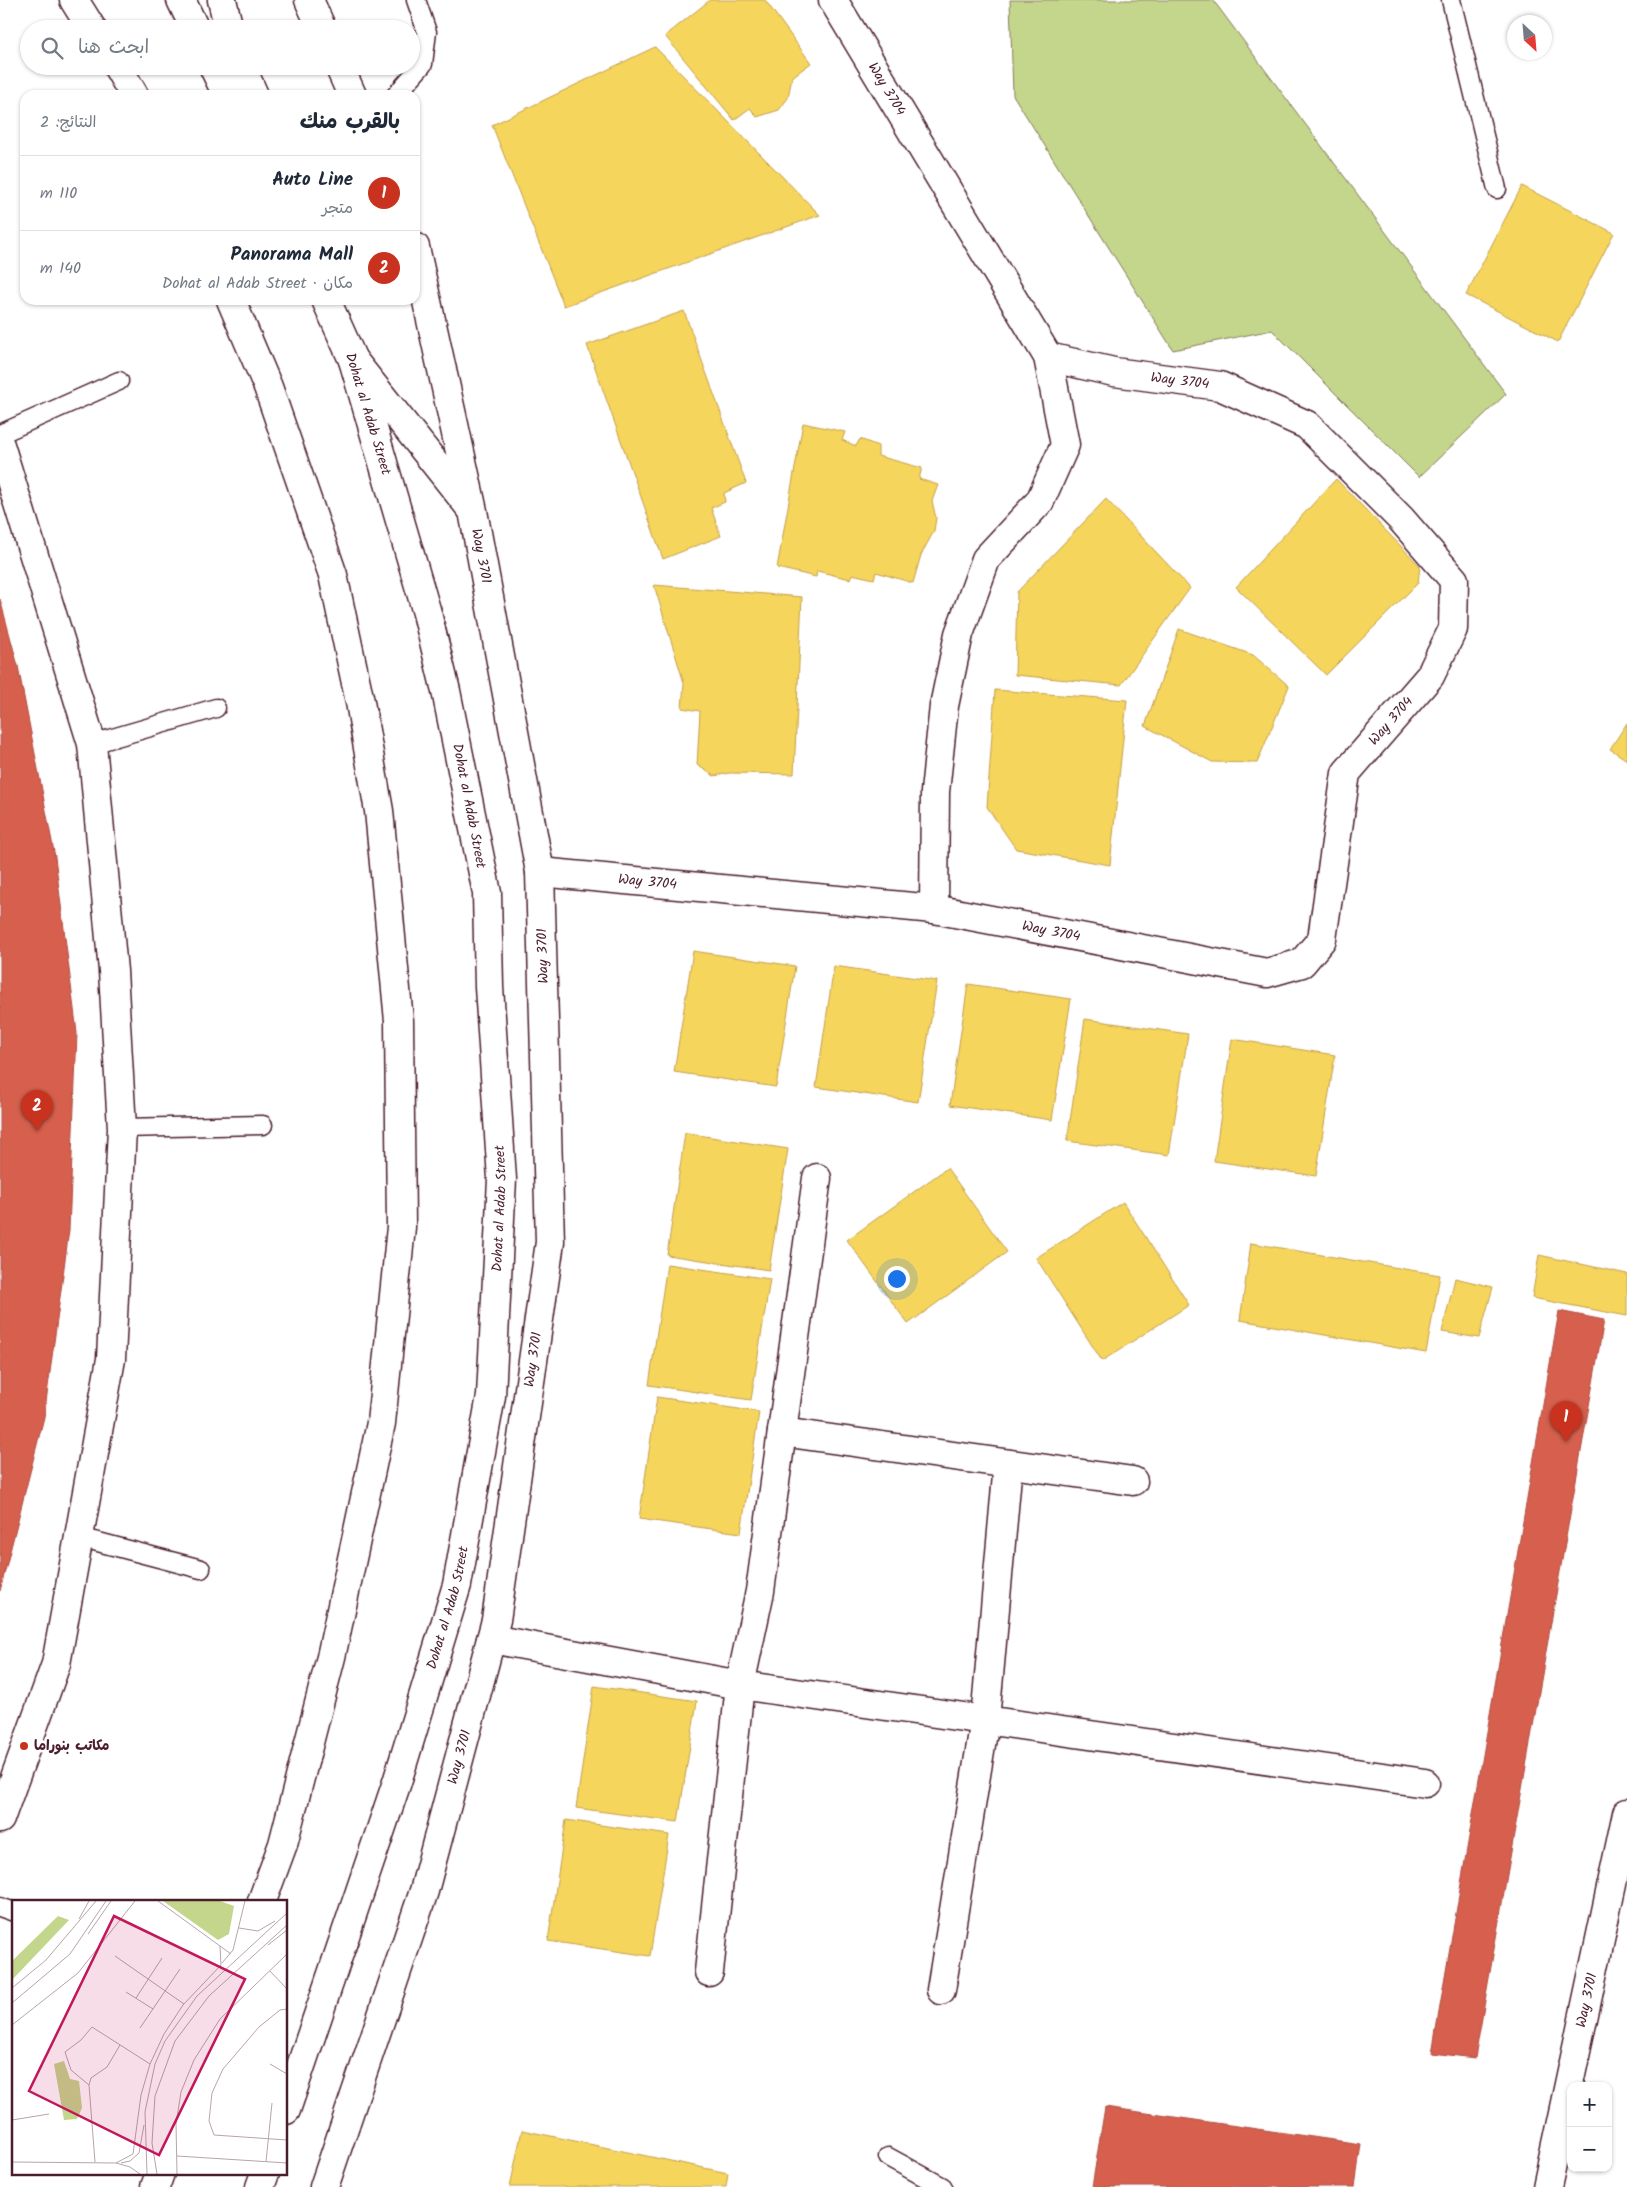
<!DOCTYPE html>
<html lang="ar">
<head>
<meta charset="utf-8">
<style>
	body { margin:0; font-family:Kalam,"Playpen Sans Arabic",sans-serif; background:#f2f2f3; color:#1f2937; direction:rtl }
	.controls { position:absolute; right:15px; bottom:15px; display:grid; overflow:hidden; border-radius:10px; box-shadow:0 1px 4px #0004 }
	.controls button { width:45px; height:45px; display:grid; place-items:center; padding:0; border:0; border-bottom:1px solid #e0e1e3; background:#fff; color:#1f2937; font:25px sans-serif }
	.compass { position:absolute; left:1507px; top:15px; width:45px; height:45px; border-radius:50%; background:#fff; box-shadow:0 1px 4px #0004; rotate:154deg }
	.you { position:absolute; left:896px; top:1278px; width:18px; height:18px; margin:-12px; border:4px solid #fff; border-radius:50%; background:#1a73e8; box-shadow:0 0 0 8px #1a73e833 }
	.badge { display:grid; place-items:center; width:32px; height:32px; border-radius:50%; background:#c8321e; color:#fff; font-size:16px; font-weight:700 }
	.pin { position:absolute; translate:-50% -41px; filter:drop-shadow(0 1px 2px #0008) }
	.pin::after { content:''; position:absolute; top:26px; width:18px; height:15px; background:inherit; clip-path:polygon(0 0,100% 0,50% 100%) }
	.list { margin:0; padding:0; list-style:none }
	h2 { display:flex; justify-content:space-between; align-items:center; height:65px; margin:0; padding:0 20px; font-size:21px }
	h2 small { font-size:16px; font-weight:400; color:#747a83 }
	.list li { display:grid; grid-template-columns:32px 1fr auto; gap:15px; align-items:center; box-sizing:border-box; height:75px; padding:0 20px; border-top:1px solid #e0e1e3 }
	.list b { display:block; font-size:19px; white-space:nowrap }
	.list p { margin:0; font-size:16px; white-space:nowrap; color:#747a83 }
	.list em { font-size:16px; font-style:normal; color:#747a83 }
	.icon { flex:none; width:28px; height:28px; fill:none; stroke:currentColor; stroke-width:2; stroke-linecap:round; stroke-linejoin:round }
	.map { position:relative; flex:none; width:1627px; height:2187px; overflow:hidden; direction:ltr }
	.search { position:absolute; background:#fff; box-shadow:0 1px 4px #0004; left:20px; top:20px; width:400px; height:55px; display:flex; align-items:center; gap:12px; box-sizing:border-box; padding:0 18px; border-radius:28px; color:#747a83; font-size:19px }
	.panel { position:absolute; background:#fff; box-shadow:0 1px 4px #0004; left:20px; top:90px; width:400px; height:215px; border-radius:15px; direction:rtl }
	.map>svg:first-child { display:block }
</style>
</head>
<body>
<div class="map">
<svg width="1627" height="2187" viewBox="0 0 1627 2187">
	<rect width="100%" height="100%" fill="#fff"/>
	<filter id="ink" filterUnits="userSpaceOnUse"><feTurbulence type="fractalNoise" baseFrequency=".02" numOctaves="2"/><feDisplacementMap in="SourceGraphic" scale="10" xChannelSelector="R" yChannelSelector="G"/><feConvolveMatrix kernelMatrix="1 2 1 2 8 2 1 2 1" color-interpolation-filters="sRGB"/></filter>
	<g filter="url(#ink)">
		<polygon fill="#c4d68b" stroke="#877a5b" points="1010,0 1213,0 1506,394 1419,477 1272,330 1173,350 1013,95"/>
		<g fill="#f6d55c" stroke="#c29e4d">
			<polygon points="710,0 765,0 811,63 792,77 788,98 779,110 757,117 750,108 734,120 665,36"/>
			<polygon points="655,47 820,215 564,306 492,125"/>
			<polygon points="1522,186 1614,233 1558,342 1466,295"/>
			<polygon points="684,311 746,483 724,493 725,502 711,508 721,536 663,559 587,345"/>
			<polygon points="803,423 845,432 842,440 856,446 860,439 878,446 878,456 922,468 919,479 938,485 932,501 936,518 934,531 921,555 913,583 876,572 874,579 852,574 850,579 817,571 816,577 777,568"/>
			<polygon points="1336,479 1420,566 1418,583 1326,675 1236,587"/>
			<polygon points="1106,499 1190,588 1121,685 1015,675 1017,592"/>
			<polygon points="654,585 802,597 794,774 730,773 714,776 697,765 700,711 682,708 684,683"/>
			<polygon points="1179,629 1253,655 1289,686 1257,763 1212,762 1145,726"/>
			<polygon points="995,690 1127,700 1110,865 1016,849 987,807"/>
			<polygon points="1627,723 1627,760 1610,749"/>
			<polygon points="693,951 795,966 776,1087 674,1072"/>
			<polygon points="834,966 937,981 918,1102 816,1087"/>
			<polygon points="968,984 1071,999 1052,1120 950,1105"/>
			<polygon points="1085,1019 1188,1034 1169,1155 1067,1141"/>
			<polygon points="1232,1039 1335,1055 1316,1176 1214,1161"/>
			<polygon points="685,1133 788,1149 769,1270 667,1255"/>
			<polygon points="947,1168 1007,1252 908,1324 847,1240"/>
			<polygon points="1123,1202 1189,1305 1102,1361 1036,1258"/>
			<polygon points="1251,1243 1440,1275 1426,1353 1240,1320"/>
			<polygon points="1539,1255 1627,1274 1627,1316 1532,1298"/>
			<polygon points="667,1264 770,1279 751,1400 649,1385"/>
			<polygon points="1455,1278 1493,1287 1479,1338 1442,1332"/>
			<polygon points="657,1397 759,1412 741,1533 639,1519"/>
			<polygon points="594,1686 697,1701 678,1822 576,1808"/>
			<polygon points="566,1820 669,1835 650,1956 548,1941"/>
			<polygon points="522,2130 728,2173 726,2187 510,2187"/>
		</g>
		<g fill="#d6604d" stroke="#ac4c43">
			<polygon points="0,599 18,666 55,857 77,1033 69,1230 44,1417 0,1591"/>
			<polygon points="1559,1311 1604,1320 1475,2058 1432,2053"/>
			<polygon points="1105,2107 1361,2144 1355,2187 1092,2187"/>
		</g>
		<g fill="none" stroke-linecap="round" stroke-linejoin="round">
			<defs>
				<g id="service">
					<polyline points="1451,0 1497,189"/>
					<polyline points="396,95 423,64 427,32 416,0"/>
					<polyline points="0,434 119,381"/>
					<polyline points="92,744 216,708"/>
					<polyline points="122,1128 263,1125"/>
					<polyline points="79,1537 201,1569"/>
					<polyline points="0,1907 14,1912"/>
					<polyline points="888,2157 943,2187"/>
				</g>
				<g id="minor">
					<polyline points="309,0 322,29"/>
					<path id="s1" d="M833,0L1048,357L1065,445L1040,501L986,559L959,634L944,706L935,792L934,909"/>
					<polyline points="339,66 352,95"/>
					<polyline points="353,360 469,506"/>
					<polyline points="0,445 92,744 113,971 122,1128 111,1359 56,1664 0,1819"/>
					<path id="s2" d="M540,872L934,909L1267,973L1302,963L1322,939L1346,773L1430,676L1453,629L1454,580L1401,519L1307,425L1220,386L1114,372L1048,357"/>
					<polyline points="782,1432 1133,1481"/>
					<polyline points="491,1639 740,1685 1425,1783"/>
					<polyline points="709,1972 740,1685 760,1591 817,1178"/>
					<polyline points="941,1990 985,1720 1008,1464"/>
					<path id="s3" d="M324,2187L424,1891L496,1620L550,1242L540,872L473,511L415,247"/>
					<path id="s4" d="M1547,2187L1627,1813"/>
				</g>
				<g id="tertiary">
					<polyline points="222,0 229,29"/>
					<polyline points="241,66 254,95"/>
				</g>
				<g id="secondary">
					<polyline points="74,0 92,29"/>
					<polyline points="181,0 195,29"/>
					<polyline points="117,66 134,95"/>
					<polyline points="213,66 227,95"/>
					<polyline points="231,300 268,387 333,575 360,702 379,811 399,1021 401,1227 381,1423 331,1657 283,1844 262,1901"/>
					<path id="s5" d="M286,2110L397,1782L457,1585L491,1396L502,1179L489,987L487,893L446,691L427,613L353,360L326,300"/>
					<polyline points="155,2187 160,2173"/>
					<polyline points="260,2187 265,2173"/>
				</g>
			</defs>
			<use href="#service" stroke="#4a1f2b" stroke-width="21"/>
			<use href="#minor" stroke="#4a1f2b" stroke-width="31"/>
			<use href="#tertiary" stroke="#4a1f2b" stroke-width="31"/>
			<use href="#secondary" stroke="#4a1f2b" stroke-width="31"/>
			<use href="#service" stroke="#fff" stroke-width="18"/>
			<use href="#minor" stroke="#fff" stroke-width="28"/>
			<use href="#tertiary" stroke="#fff" stroke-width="28"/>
			<use href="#secondary" stroke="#fff" stroke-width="28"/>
		</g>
	</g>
	<circle fill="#c8321e" stroke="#fff" stroke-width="2" cx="24" cy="1746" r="5"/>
	<g text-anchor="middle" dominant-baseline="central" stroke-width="5" stroke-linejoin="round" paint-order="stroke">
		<g font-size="14" fill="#4a1f2b" stroke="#fff">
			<text stroke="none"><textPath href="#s1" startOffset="104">Way 3704</textPath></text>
			<text transform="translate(1180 381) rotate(7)">Way 3704</text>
			<text transform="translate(368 414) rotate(73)">Dohat al Adab Street</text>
			<text transform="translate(481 556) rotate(79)">Way 3701</text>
			<text stroke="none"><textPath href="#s2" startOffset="1039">Way 3704</textPath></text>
			<text transform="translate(469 806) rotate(79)">Dohat al Adab Street</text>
			<text stroke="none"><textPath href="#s2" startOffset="108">Way 3704</textPath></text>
			<text stroke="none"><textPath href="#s2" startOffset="515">Way 3704</textPath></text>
			<text transform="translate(543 956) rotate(-92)">Way 3701</text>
			<text stroke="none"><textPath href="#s5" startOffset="932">Dohat al Adab Street</textPath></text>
			<text stroke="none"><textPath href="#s3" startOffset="856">Way 3701</textPath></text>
			<text stroke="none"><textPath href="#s5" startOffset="528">Dohat al Adab Street</textPath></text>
			<text stroke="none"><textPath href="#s3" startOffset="451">Way 3701</textPath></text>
			<text stroke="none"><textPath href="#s4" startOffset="191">Way 3701</textPath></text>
		</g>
		<g font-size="14" font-weight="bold" fill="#4a1f2b" stroke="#fff" text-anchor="start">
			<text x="34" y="1746">مكاتب بنوراما</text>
		</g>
	</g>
	<g transform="translate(12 1900)">
		<rect width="275" height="275" fill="#fff"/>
		<path d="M151,1H208L222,6L217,34L206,40ZM46,16L57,20L0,80V61ZM52,161L58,179L67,181L70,208L65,219L52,220L42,164Z" fill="#c4d68b"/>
		<path fill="none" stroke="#b7a5aa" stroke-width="1" d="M146,1L219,54M67,19L77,1M227,28L246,31L263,21M76,34L99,1M256,45L275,30M103,56L172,104M210,63L221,50L233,1M258,71L275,89M0,88L34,60L84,1M114,92L141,109M124,98L150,58M0,103L58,54L94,1M275,109L268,110L247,127L211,169L200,193L197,221L202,235L275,240M0,125L66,73L123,1M128,128L168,69M258,164L275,174M77,185L59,170L53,152L69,140L80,127L138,164M0,220L37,214M165,256L275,263M0,262L104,263L118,267L128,274M83,262L77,185L79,178L95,167L108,145M254,262L260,203M104,263L121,254L129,195L138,164L152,134L171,105L209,65L208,46M109,263L118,261L127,253L132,225M135,274L133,212L143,164L153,141L185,96L275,13M145,274L140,243L143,196L163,141L197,96L275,25M165,274L164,224L169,192L182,160L208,119L275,54"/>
		<path fill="#c2185b" fill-opacity="0.15" stroke="#c2185b" stroke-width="2.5" d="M102,16L233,79L147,255L17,191Z"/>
		<rect width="275" height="275" fill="none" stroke="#4a1f2b" stroke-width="2.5"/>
	</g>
</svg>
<div class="controls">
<button>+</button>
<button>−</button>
</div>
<svg class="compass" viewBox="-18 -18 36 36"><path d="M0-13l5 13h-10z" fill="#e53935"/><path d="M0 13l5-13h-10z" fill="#747a83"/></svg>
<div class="you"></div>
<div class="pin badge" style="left:1566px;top:1442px">1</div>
<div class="pin badge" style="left:37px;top:1131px">2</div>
<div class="search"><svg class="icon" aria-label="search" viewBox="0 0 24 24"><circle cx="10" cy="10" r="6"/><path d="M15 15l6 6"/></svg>ابحث هنا</div>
<section class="panel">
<h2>بالقرب منك<small>النتائج: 2</small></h2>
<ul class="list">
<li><span class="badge">1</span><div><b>Auto Line</b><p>متجر</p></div><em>110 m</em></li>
<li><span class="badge">2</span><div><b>Panorama Mall</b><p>مكان · Dohat al Adab Street</p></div><em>140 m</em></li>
</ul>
</section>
</div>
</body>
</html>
